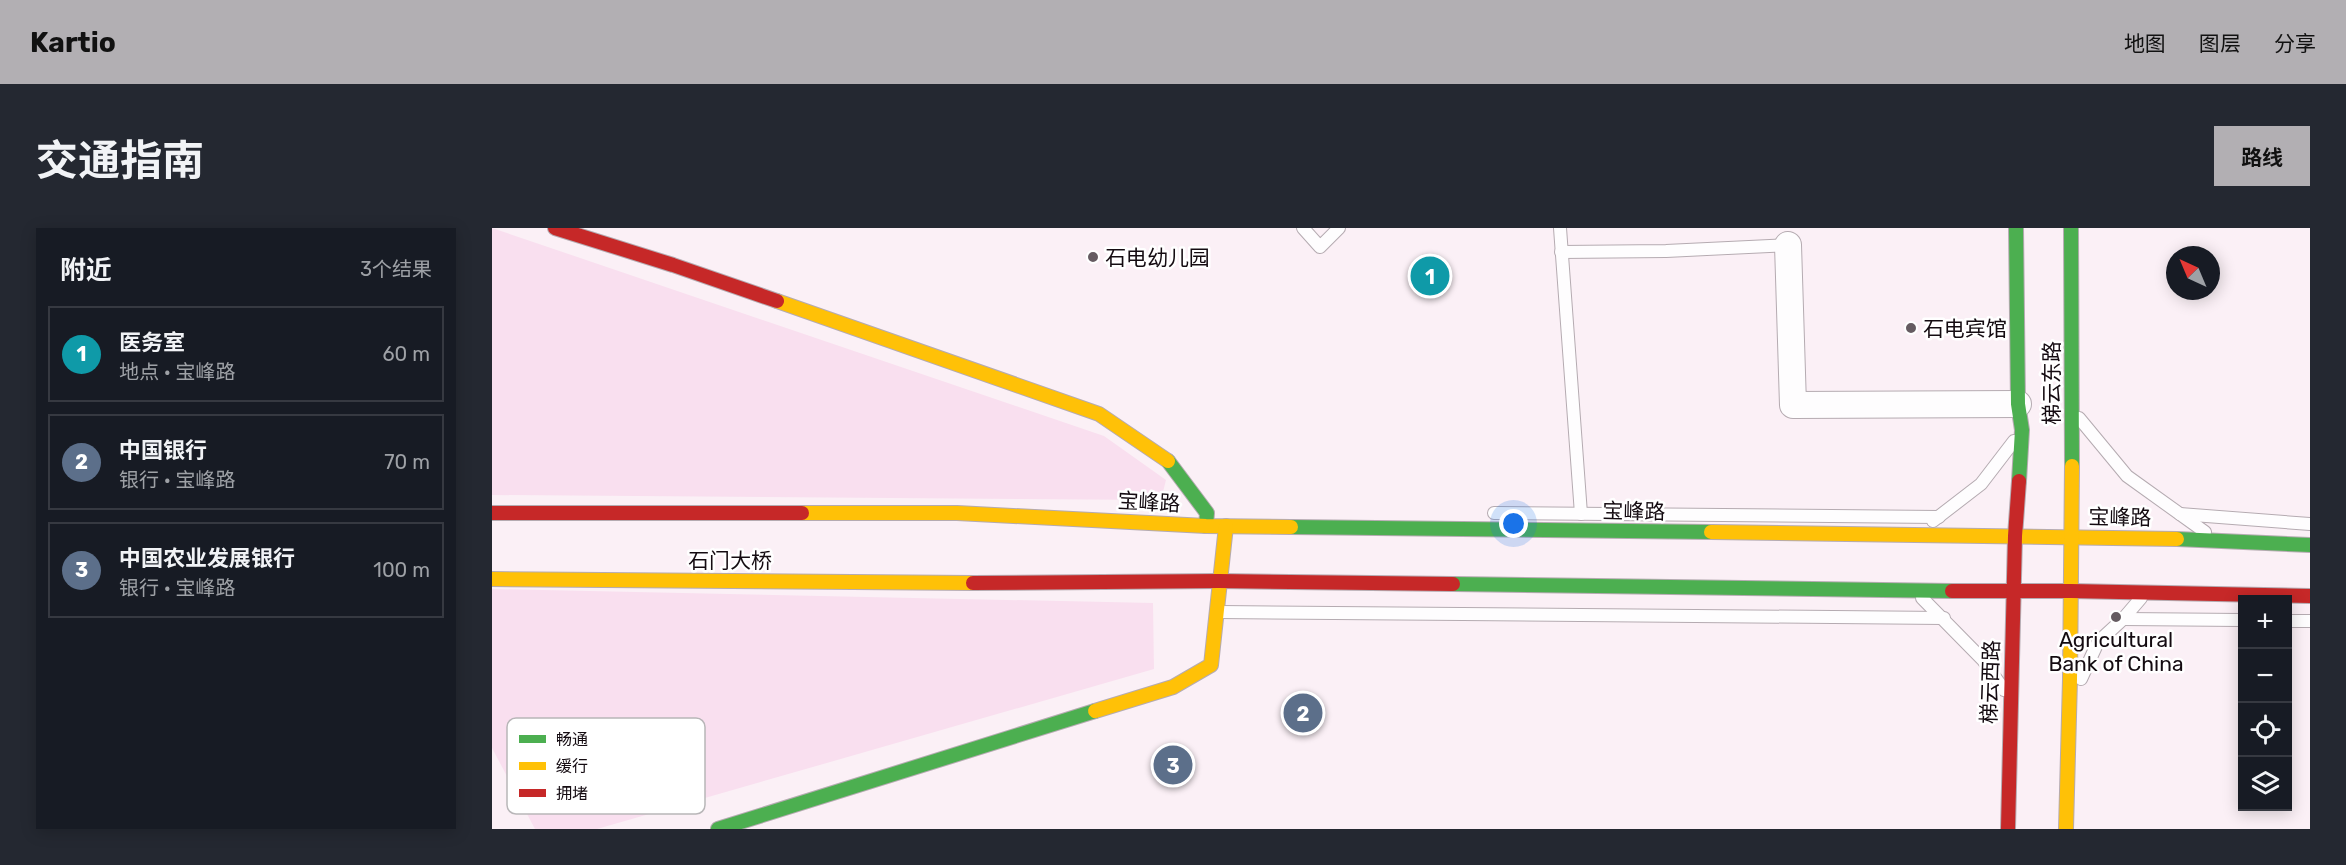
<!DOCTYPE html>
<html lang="zh">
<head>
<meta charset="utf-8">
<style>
	body { margin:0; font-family:Rubik,"Noto Sans SC",sans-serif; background:#242831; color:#f1f3f6 }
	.controls { position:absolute; right:18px; bottom:18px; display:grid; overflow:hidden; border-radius:0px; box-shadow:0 3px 15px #0003 }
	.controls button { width:54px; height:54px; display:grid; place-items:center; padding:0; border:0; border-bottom:2px solid #363941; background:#171b24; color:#f1f3f6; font:30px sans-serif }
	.compass { position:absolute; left:1674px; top:18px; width:54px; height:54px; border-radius:50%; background:#171b24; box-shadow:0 3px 15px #0003; rotate:316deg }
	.you { position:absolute; left:1022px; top:296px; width:21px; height:21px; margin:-15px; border:4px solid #fff; border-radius:50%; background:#1a73e8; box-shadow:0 0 0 9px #1a73e833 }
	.badge { display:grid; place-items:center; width:39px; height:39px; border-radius:50%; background:#b2afb3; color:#fff; font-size:20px; font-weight:700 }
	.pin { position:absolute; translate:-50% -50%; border:3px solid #fff; box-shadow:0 2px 6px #0006 }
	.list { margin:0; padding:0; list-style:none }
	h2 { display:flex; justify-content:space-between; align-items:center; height:78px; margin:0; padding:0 24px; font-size:26px }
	h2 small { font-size:20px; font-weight:400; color:#9ea1a6 }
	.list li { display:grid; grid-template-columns:39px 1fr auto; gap:18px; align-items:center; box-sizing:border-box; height:96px; margin:0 12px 12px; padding:0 12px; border:2px solid #363941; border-radius:0px }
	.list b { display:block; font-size:22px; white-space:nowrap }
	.list p { margin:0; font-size:20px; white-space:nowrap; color:#9ea1a6 }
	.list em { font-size:20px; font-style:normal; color:#9ea1a6 }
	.icon { flex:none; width:33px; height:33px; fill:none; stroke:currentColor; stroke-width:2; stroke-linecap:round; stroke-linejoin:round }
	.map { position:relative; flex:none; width:1818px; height:601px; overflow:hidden; border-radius:0px }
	header { display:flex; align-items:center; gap:36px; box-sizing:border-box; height:84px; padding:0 30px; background:#b2afb3; color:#111 }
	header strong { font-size:28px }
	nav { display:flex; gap:33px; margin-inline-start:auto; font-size:21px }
	.intro { display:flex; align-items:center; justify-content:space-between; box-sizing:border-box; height:144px; padding:0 36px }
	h1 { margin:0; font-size:42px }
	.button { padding:15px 27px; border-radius:0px; background:#b2afb3; color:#111; font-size:21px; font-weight:700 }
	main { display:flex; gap:36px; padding:0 36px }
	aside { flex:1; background:#171b24; border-radius:0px; box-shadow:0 3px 15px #0003 }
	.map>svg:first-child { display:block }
</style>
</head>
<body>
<header>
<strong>Kartio</strong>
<nav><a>地图</a><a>图层</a><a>分享</a></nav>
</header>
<div class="intro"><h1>交通指南</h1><a class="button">路线</a></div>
<main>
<aside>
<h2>附近<small>3个结果</small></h2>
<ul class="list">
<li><span class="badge" style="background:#0f9aa8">1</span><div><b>医务室</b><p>地点 · 宝峰路</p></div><em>60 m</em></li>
<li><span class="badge" style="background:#5c6f8a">2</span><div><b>中国银行</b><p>银行 · 宝峰路</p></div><em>70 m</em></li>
<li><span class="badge" style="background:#5c6f8a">3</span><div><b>中国农业发展银行</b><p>银行 · 宝峰路</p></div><em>100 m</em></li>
</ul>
</aside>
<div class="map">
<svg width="1818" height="601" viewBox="0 0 1818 601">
	<rect width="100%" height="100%" fill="#fbf0f6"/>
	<g fill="#f9dfef">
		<polygon points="0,0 612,208 674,252 669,272 0,267"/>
		<polygon points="0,361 661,375 662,441 105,601 43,601 0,520"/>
	</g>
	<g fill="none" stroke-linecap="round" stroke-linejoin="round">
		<defs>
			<g id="lane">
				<polyline points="811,0 828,19 847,0"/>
				<polyline points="1068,0 1089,286"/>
				<polyline points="1069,24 1174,23 1296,17"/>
				<polyline points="1587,190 1635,248 1713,304"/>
				<polyline points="1002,285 1447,289"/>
				<polyline points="1688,286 1818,296"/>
				<polyline points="1441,293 1489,256 1522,213"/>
				<polyline points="1430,370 1491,432 1512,462"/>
				<polyline points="728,384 1452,390"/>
				<polyline points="1631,391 1750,392"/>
				<polyline points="1796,393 1818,393"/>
				<polyline points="1589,451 1606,414 1631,391 1649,370"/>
			</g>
			<polyline id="street" points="1296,17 1301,177 1526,176"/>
			<g id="fast">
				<polyline points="1524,0 1526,176 1530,202 1527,253"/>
				<polyline points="1579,0 1580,238"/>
				<polyline points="676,233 715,285 714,298"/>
				<polyline points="799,299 1219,304"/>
				<polyline points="1685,311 1818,317"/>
				<polyline points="961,356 1460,363"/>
				<polyline points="226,601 603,483"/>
			</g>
			<g id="slow">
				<polyline points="285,73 607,186 676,233"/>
				<polyline points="310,285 465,285 714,298 799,299"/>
				<polyline points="1219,304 1685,311"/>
				<polyline points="0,351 481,355"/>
				<polyline points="603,483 681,459 719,437 734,298"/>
				<polyline points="1574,601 1578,451 1580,238"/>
			</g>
			<g id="jam">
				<polyline points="63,0 181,37 285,73"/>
				<polyline points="0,285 310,285"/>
				<polyline points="481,355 727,353 961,356"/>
				<polyline points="1460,363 1579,363 1818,368"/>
				<polyline points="1516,601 1523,308 1527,253"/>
			</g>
		</defs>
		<use href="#lane" stroke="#b5abb1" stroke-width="14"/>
		<use href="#street" stroke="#b5abb1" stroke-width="28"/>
		<use href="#fast" stroke="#b5abb1" stroke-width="16"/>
		<use href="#slow" stroke="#b5abb1" stroke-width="16"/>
		<use href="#jam" stroke="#b5abb1" stroke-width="16"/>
		<use href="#lane" stroke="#fefdfe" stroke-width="12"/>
		<use href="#street" stroke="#fefdfe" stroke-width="26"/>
		<use href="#fast" stroke="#4caf50" stroke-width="14"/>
		<use href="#slow" stroke="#ffc107" stroke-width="14"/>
		<use href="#jam" stroke="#c62828" stroke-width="14"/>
	</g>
	<g fill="#655b61" stroke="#fff" stroke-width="2">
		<circle cx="601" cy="29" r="6"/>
		<circle cx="1419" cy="100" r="6"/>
		<circle cx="1624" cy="389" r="6"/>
	</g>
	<g text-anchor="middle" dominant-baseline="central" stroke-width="5" stroke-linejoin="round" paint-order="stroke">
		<g font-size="21" fill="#140b11" stroke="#fff" text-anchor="start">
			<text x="613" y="29">石电幼儿园</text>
			<text x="1431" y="100">石电宾馆</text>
			<text x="1624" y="411" text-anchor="middle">Agricultural<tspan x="1624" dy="24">Bank of China</tspan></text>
		</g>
		<g font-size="21" fill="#140b11" stroke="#fff">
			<text transform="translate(1559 155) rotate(-90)">梯云东路</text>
			<text transform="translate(657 274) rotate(3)">宝峰路</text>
			<text transform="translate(1142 283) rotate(1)">宝峰路</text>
			<text transform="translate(1628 289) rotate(1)">宝峰路</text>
			<text x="238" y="332">石门大桥</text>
			<text transform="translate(1498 454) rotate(-88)">梯云西路</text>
		</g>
	</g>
	<rect x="15" y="490" width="198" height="96" rx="9" fill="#fff" stroke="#b8b6b8" stroke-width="1.5"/>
	<rect x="27" y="507" width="27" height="8" fill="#4caf50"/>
	<rect x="27" y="534" width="27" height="8" fill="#ffc107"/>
	<rect x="27" y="561" width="27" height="8" fill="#c62828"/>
	<g font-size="16" fill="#140b11">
		<text x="64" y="517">畅通</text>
		<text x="64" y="544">缓行</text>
		<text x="64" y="571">拥堵</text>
	</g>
</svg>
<div class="controls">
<button>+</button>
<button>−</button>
<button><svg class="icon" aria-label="locate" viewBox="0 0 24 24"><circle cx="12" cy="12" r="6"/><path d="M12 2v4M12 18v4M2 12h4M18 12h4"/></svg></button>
<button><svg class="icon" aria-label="layers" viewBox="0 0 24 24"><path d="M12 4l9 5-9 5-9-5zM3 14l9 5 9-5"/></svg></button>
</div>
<svg class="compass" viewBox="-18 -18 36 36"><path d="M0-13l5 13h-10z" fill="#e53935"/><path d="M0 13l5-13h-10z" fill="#9ea1a6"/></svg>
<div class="you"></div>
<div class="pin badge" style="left:938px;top:48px;background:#0f9aa8">1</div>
<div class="pin badge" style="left:811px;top:485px;background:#5c6f8a">2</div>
<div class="pin badge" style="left:681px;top:537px;background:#5c6f8a">3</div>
</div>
</main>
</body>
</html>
